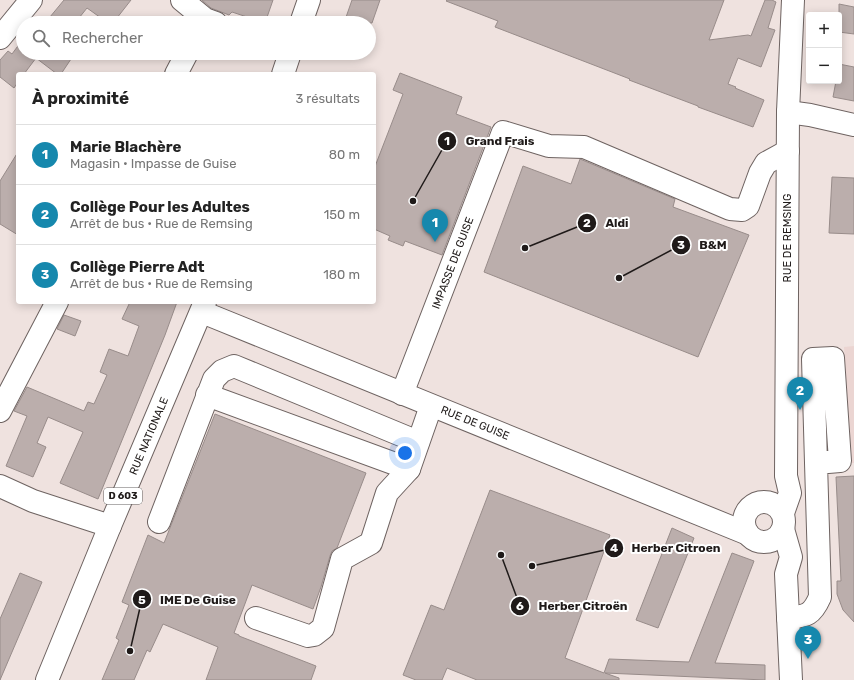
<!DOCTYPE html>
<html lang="fr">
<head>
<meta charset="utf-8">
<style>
	body { margin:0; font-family:Rubik,sans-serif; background:#f6f6f6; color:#222 }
	.controls { position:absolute; right:12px; top:12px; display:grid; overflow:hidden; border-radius:4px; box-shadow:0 2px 10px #0003 }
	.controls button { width:36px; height:36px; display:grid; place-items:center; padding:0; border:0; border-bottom:1px solid #e0e0e0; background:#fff; color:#222; font:20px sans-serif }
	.you { position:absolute; left:405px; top:453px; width:14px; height:14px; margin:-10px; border:3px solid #fff; border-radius:50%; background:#1a73e8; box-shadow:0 0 0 6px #1a73e833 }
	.badge { display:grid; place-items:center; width:26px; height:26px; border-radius:50%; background:#1688ad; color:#fff; font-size:13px; font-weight:700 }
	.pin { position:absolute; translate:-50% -33px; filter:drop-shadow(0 1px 2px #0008) }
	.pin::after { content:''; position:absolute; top:21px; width:14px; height:12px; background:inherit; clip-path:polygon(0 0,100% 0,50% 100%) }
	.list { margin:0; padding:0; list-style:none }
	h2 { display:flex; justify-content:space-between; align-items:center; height:52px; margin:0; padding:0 16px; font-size:17px }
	h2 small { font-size:13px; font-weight:400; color:#767676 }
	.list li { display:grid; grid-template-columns:26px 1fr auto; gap:12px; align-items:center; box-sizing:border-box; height:60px; padding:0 16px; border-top:1px solid #e0e0e0 }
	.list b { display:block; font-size:15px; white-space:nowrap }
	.list p { margin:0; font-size:13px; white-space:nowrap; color:#767676 }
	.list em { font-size:13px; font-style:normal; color:#767676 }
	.icon { flex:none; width:22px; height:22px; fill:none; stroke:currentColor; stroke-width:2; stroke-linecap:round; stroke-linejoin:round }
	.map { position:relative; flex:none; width:854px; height:680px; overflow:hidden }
	.search { position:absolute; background:#fff; box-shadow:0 2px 10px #0003; left:16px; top:16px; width:360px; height:44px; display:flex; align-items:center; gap:10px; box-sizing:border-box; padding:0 14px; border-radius:22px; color:#767676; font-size:15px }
	.panel { position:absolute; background:#fff; box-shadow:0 2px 10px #0003; left:16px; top:72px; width:360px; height:232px; border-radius:4px }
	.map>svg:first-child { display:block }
</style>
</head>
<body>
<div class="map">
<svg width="854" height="680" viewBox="0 0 854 680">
	<rect width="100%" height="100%" fill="#efe2df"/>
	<polygon fill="#ebd5d2" points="854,346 854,463 852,463 844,347"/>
	<g fill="#bbaeac" stroke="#988c8a">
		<polygon points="64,0 131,0 113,23 108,23 87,8 75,23 45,23"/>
		<polygon points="202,0 273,0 265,23 232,12 229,15 211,8"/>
		<polygon points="352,0 380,0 372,23 344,23"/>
		<polygon points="447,0 724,0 709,40 748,35 751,36 765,0 772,0 776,2 768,28 775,30 761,67 738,58 728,84 736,87 735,88 764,100 753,127 698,107 698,106 629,80 630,79 495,27 498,21 446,1"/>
		<polygon points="839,4 854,7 854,34 839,32"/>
		<polygon points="23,39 23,53 75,53 61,74 57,74 36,58 24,74 18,74 18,82 14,88 0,77 0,60 8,51 12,54"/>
		<polygon points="839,64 854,67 854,101 833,97 836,81 839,81"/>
		<polygon points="400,73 462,97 456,114 491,127 442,255 405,241 403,246 388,240 390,236 374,229 374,169 403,94 393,90"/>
		<polygon points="18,152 18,235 0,224 0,181"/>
		<polygon points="580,159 675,199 673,207 749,235 698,357 484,272 523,166 571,184"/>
		<polygon points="832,177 854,178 854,234 829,233"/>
		<polygon points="130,302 177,302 165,335 98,499 60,483 83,432 48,417 37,443 46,447 33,477 6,466 27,416 14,411 27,387 84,411 88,402 94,404 107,375 100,372 109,349 128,356 139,326 122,319"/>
		<polygon points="64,315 81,321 75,336 57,329"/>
		<polygon points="215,414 366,473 337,548 332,551 330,556 321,587 313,609 252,585 234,633 239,635 239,636 316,666 311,680 206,680 218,647 163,624 150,652 147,650 134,680 102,680 119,640 116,638 129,605 122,602 148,535 164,543"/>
		<polygon points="854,476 854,622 843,610 837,594 837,581 841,581 836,477"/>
		<polygon points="490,490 610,535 565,658 604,673 609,659 689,662 732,553 754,561 715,663 765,665 765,680 605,673 619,678 619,680 477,680 447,668 442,680 416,680 403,675 431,605 444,610"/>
		<polygon points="672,528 694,538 658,628 636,620"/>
		<polygon points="20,573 42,582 0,680 0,619"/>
	</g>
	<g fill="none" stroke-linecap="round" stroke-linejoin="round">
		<defs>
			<g id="minor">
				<polyline points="182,0 205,19 216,23"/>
				<polyline points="0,38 31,0"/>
				<polyline points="176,74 187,53"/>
				<polyline points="788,112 810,115 854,125"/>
				<polyline points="202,312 748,534"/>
				<polyline points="402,394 503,132 549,146 584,147 730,209 742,210 748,206 760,173 766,163 788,151"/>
				<polyline points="207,395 409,469"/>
				<polyline points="0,411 57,302"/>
				<polyline points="0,486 33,501 110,526"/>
				<circle cx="764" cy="522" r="20"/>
				<polyline points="783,513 790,493 786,476 788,112 793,0"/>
				<polyline points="159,522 214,379 222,371 234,366 418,442"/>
				<polyline points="783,529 791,557 786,574 791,680"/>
				<polyline points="256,618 308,636 314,635 323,628 342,559 371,543 387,493 409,469 431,406"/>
				<path d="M788,618C807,616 812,615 820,597L816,463L840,461L833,358L813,359L816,463"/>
			</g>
			<g id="major">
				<polyline points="301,23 309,0"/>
				<polyline points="283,74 290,53"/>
				<polyline points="47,680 110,526 205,302"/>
			</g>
		</defs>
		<use href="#minor" stroke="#6e6361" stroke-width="24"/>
		<use href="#major" stroke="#6e6361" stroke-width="24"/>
		<use href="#minor" stroke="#fff" stroke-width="22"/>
		<use href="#major" stroke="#fff" stroke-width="22"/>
	</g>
	<g text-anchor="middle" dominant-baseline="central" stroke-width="4" stroke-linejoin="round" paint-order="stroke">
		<rect fill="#fff" stroke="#625f5e" stroke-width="1" x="104" y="488" width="38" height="16" rx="3"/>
		<g font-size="10" font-weight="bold" fill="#1f1a19">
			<text x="123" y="496">D 603</text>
		</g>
		<g font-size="11" fill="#1f1a19" stroke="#fff">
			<text transform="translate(787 238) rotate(-90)">RUE DE REMSING</text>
			<text transform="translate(453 263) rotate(-69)">IMPASSE DE GUISE</text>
			<text transform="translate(475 423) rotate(22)">RUE DE GUISE</text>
			<text transform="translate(149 436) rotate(-67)">RUE NATIONALE</text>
		</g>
	</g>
	<path fill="none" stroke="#1f1a19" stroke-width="1.5" d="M413 201L447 141M525 248L587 223M619 278L681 245M532 566L614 548M130 651L142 599M501 555L520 606"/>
	<g fill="#1f1a19" stroke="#fff" stroke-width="1.5">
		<circle cx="413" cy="201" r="4"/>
		<circle cx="525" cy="248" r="4"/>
		<circle cx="619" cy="278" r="4"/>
		<circle cx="532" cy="566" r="4"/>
		<circle cx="130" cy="651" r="4"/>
		<circle cx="501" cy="555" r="4"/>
		<circle cx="447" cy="141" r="10"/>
		<circle cx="587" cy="223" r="10"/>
		<circle cx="681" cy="245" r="10"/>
		<circle cx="614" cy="548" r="10"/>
		<circle cx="142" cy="599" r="10"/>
		<circle cx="520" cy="606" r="10"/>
	</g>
	<g font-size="12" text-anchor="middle" font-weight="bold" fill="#fff">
		<text x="447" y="145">1</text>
		<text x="587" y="227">2</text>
		<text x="681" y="249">3</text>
		<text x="614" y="552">4</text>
		<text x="142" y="604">5</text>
		<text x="520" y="610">6</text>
	</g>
	<g font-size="12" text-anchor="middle" font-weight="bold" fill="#1f1a19" stroke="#fff" stroke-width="4" stroke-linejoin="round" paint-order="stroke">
		<text x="500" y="145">Grand Frais</text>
		<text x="617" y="227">Aldi</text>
		<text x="713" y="249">B&amp;M</text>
		<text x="676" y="552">Herber Citroen</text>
		<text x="198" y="604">IME De Guise</text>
		<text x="583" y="610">Herber Citroën</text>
	</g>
</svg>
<div class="controls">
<button>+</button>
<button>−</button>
</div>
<div class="you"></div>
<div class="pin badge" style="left:435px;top:242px">1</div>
<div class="pin badge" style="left:800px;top:410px">2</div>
<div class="pin badge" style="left:808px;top:659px">3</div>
<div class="search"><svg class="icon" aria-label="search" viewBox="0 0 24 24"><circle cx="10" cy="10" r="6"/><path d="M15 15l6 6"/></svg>Rechercher</div>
<section class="panel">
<h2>À proximité<small>3 résultats</small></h2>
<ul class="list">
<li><span class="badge">1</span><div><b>Marie Blachère</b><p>Magasin · Impasse de Guise</p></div><em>80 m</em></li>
<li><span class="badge">2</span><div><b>Collège Pour les Adultes</b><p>Arrêt de bus · Rue de Remsing</p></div><em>150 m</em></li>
<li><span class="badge">3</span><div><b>Collège Pierre Adt</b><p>Arrêt de bus · Rue de Remsing</p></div><em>180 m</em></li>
</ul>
</section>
</div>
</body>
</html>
